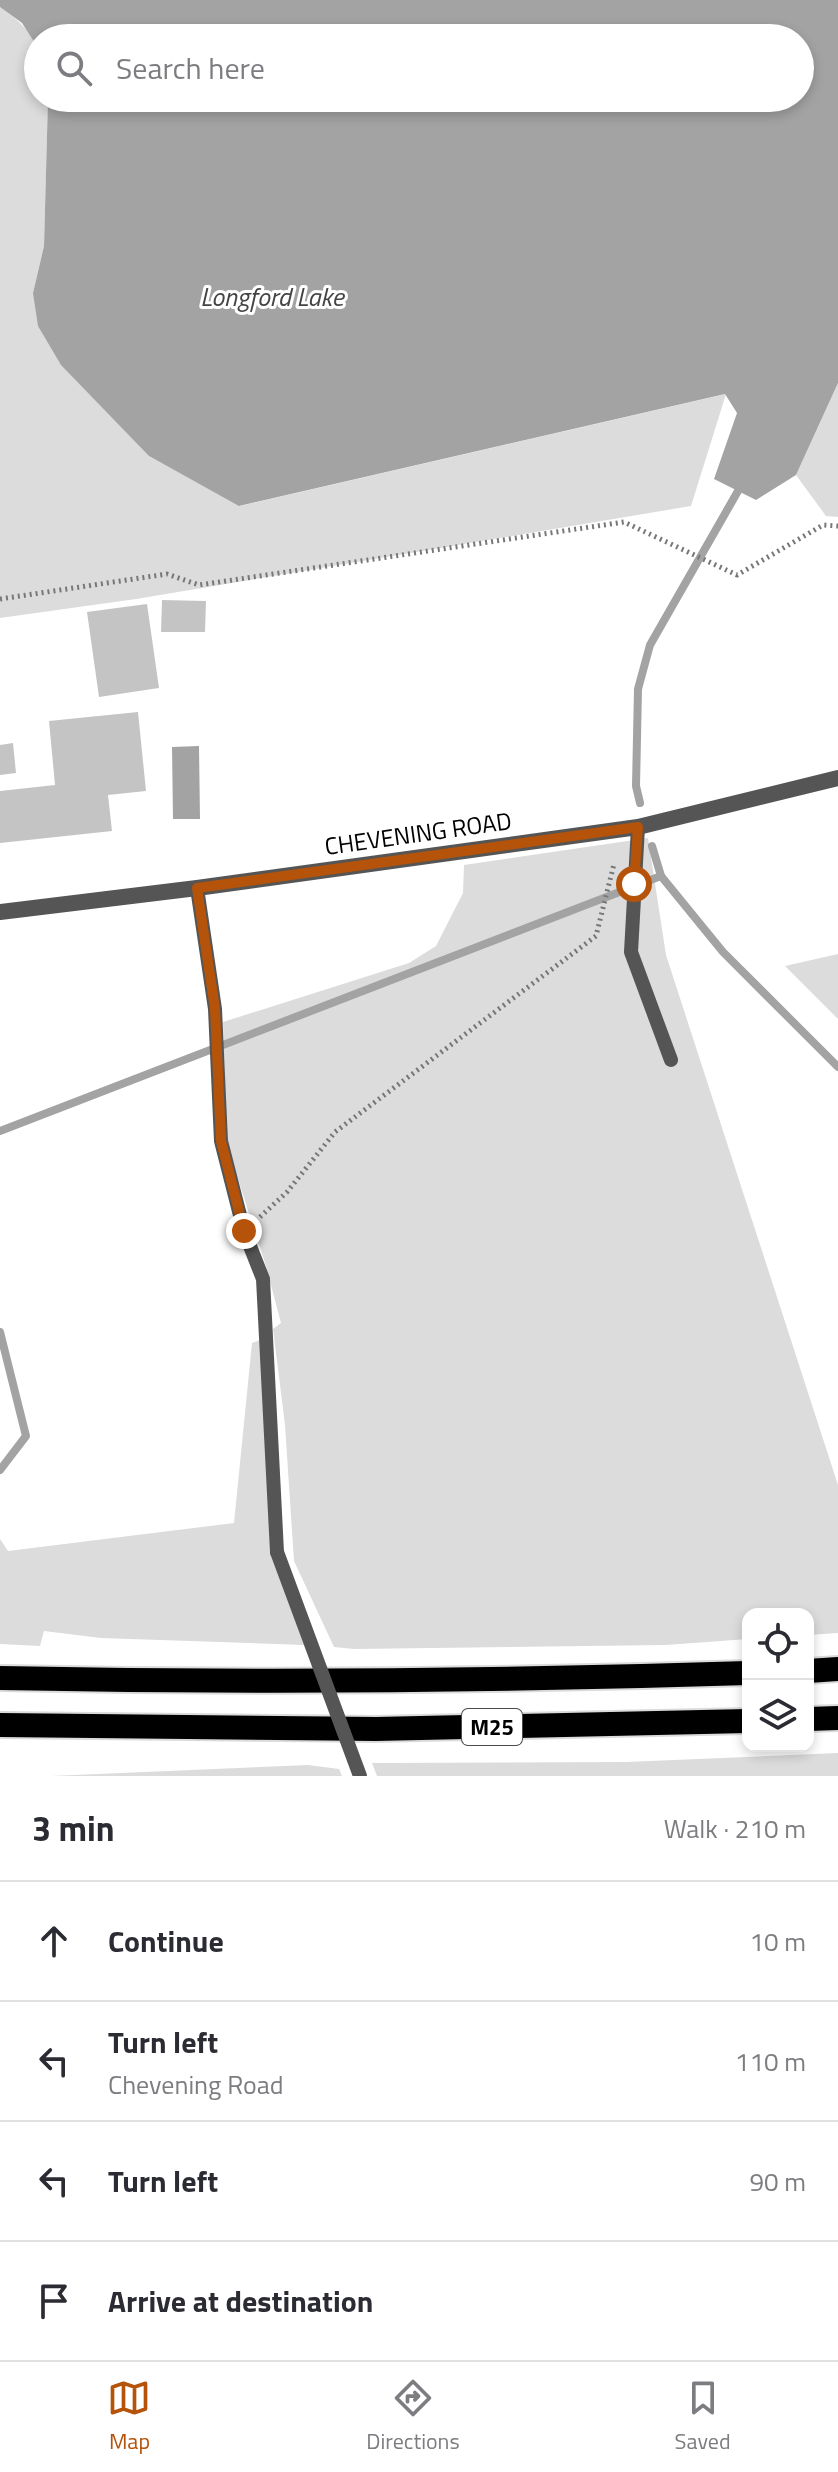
<!DOCTYPE html>
<html lang="en">
<head>
<meta charset="utf-8">
<style>
	body { margin:0; font-family:"Titillium Web",sans-serif; background:#f2f2f3; color:#2b2b33 }
	.controls { position:absolute; right:24px; bottom:24px; display:grid; overflow:hidden; border-radius:16px; box-shadow:0 4px 12px #0003 }
	.controls button { width:72px; height:72px; display:grid; place-items:center; padding:0; border:0; border-bottom:2px solid #e1e1e2; background:#fff; color:#2b2b33; font:40px sans-serif }
	.stop { position:absolute; width:24px; height:24px; margin:-18px; border:6px solid #b45309; border-radius:50%; background:#fff }
	.stop.end { background:#b45309; border-color:#fff; box-shadow:0 2px 8px #0008 }
	.list { margin:0; padding:0; list-style:none }
	h2 { display:flex; justify-content:space-between; align-items:center; height:104px; margin:0; padding:0 32px; font-size:34px }
	h2 small { font-size:26px; font-weight:400; color:#7c7c81 }
	.list li { display:grid; grid-template-columns:52px 1fr auto; gap:24px; align-items:center; box-sizing:border-box; height:120px; padding:0 32px; border-top:2px solid #e1e1e2 }
	.list b { display:block; font-size:30px; white-space:nowrap }
	.list p { margin:0; font-size:26px; white-space:nowrap; color:#7c7c81 }
	.list em { font-size:26px; font-style:normal; color:#7c7c81 }
	.icon { flex:none; width:44px; height:44px; fill:none; stroke:currentColor; stroke-width:2; stroke-linecap:round; stroke-linejoin:round }
	.map { position:relative; flex:none; width:838px; height:1776px; overflow:hidden }
	.search { position:absolute; background:#fff; box-shadow:0 4px 12px #0003; left:24px; right:24px; top:24px; height:88px; display:flex; align-items:center; gap:20px; box-sizing:border-box; padding:0 28px; border-radius:44px; color:#7c7c81; font-size:30px }
	.sheet { height:584px; background:#fff }
	nav { display:flex; justify-content:space-around; align-items:center; box-sizing:border-box; height:112px; border-top:2px solid #e1e1e2; background:#fff; font-size:22px; color:#7c7c81 }
	nav a { display:grid; justify-items:center; gap:4px }
	nav .on { color:#b45309 }
	.map>svg:first-child { display:block }
</style>
</head>
<body>
<div class="map">
<svg width="838" height="1776" viewBox="0 0 838 1776">
	<rect width="100%" height="100%" fill="#fff"/>
	<g fill="#dcdcdc">
		<path d="M0,7C43,37 38,50 38,98H48L44,246L33,293L149,456L240,506L726,394L691,506L136,599L0,618Z"/>
		<polygon points="838,383 838,517 826,516 796,475"/>
		<polygon points="648,838 666,955 838,1485 838,1633 808,1635 808,1614 748,1614 748,1639 666,1645 354,1649 334,1647 294,1561 285,1425 273,1329 281,1323 266,1266 227,1145 223,1022 409,963 436,946 463,893 464,865"/>
		<polygon points="838,954 838,1019 785,966"/>
		<polygon points="260,1340 271,1552 304,1645 101,1638 44,1631 40,1646 0,1644 0,1539 8,1551 234,1523 252,1343"/>
		<polygon points="838,1753 838,1776 377,1776 372,1763 626,1762"/>
		<polygon points="308,1765 339,1769 342,1776 51,1776"/>
	</g>
	<g fill="#a3a3a3">
		<polygon points="0,0 838,0 838,383 796,475 756,500 714,479 737,413 725,394 239,506 149,456 61,365 38,326 33,293 44,246 48,98 800,98 800,38 38,38 38,48 22,23 0,7"/>
		<polygon points="199,746 200,819 173,819 172,747"/>
	</g>
	<g fill="none" stroke-linecap="round" stroke-linejoin="round">
		<g stroke="#a3a3a3" stroke-width="8">
			<polyline points="640,803 636,786 638,689 650,645 738,491"/>
			<polyline points="652,846 661,876 723,952 838,1067"/>
			<polyline points="0,1131 661,876"/>
			<polyline points="0,1332 26,1436 0,1470"/>
		</g>
	</g>
	<g fill="#c4c4c4">
		<polygon points="162,600 206,601 205,632 161,632"/>
		<polygon points="147,604 159,688 99,697 87,612"/>
		<polygon points="138,712 146,791 108,795 112,831 0,843 0,791 55,785 49,721"/>
		<polygon points="13,743 16,773 0,775 0,745"/>
	</g>
	<g fill="none" stroke-linecap="round" stroke-linejoin="round">
		<defs>
			<g id="highway">
				<polyline points="808,1671 838,1669"/>
				<path d="M0,1678C250,1683 499,1681 748,1673"/>
				<polyline points="808,1719 838,1718"/>
				<polyline points="0,1725 376,1729 748,1721"/>
			</g>
		</defs>
		<use href="#highway" stroke="#dbdbdb" stroke-width="28"/>
		<g stroke="#777" stroke-width="5" stroke-dasharray="2 4" stroke-linecap="butt">
			<polyline points="0,599 167,574 199,585 624,522 737,575 823,525 838,526"/>
			<polyline points="260,1217 287,1192 335,1132 596,936 614,864"/>
		</g>
		<g stroke="#555" stroke-width="14">
			<polyline points="638,827 631,952 671,1060"/>
			<polyline points="197,888 215,1009 221,1141 244,1231 263,1279 277,1552"/>
		</g>
		<polyline stroke="#555" stroke-width="16" points="0,912 197,888 638,827 838,778"/>
		<use href="#highway" stroke="#000" stroke-width="24"/>
		<polyline stroke="#555" stroke-width="14" points="277,1552 360,1776"/>
	</g>
	<g fill="none" stroke-linecap="round" stroke-linejoin="round">
		<polyline stroke="#b45309" stroke-width="10" points="244,1231 221,1141 215,1009 197,888 638,827 634,884"/>
	</g>
	<g text-anchor="middle" dominant-baseline="central" stroke-width="6" stroke-linejoin="round" paint-order="stroke">
		<rect fill="#fff" stroke="#4c4c4c" stroke-width="2" x="462" y="1709" width="60" height="36" rx="6"/>
		<g font-size="22" font-weight="bold" fill="#000">
			<text x="492" y="1727">M25</text>
		</g>
		<g font-size="24" fill="#000" stroke="#fff">
			<text transform="translate(418 833) rotate(-8)">CHEVENING ROAD</text>
		</g>
		<g font-size="26" font-style="italic" fill="#444" stroke="#fff">
			<text x="272" y="296">Longford Lake</text>
		</g>
	</g>
</svg>
<div class="controls">
<button><svg class="icon" aria-label="locate" viewBox="0 0 24 24"><circle cx="12" cy="12" r="6"/><path d="M12 2v4M12 18v4M2 12h4M18 12h4"/></svg></button>
<button><svg class="icon" aria-label="layers" viewBox="0 0 24 24"><path d="M12 4l9 5-9 5-9-5zM3 14l9 5 9-5"/></svg></button>
</div>
<div class="stop" style="left:634px;top:884px"></div>
<div class="stop end" style="left:244px;top:1231px"></div>
<div class="search"><svg class="icon" aria-label="search" viewBox="0 0 24 24"><circle cx="10" cy="10" r="6"/><path d="M15 15l6 6"/></svg>Search here</div>
</div>
<section class="sheet">
<h2>3 min<small>Walk · 210 m</small></h2>
<ul class="list">
<li><svg class="icon" aria-label="ahead" viewBox="0 0 24 24"><path d="M12 20V5M6 11l6-6 6 6"/></svg><div><b>Continue</b></div><em>10 m</em></li>
<li><svg class="icon" aria-label="left" viewBox="0 0 24 24"><path d="M17 20v-9H6M10 6l-5 5 5 5"/></svg><div><b>Turn left</b><p>Chevening Road</p></div><em>110 m</em></li>
<li><svg class="icon" aria-label="left" viewBox="0 0 24 24"><path d="M17 20v-9H6M10 6l-5 5 5 5"/></svg><div><b>Turn left</b></div><em>90 m</em></li>
<li><svg class="icon" aria-label="arrive" viewBox="0 0 24 24"><path d="M6 21V4h12l-3 4 3 4H6"/></svg><div><b>Arrive at destination</b></div></li>
</ul>
</section>
<nav>
<a class="on"><svg class="icon" aria-label="map" viewBox="0 0 24 24"><path d="M3 6l6-2 6 2 6-2v14l-6 2-6-2-6 2zM9 4v14M15 6v14"/></svg>Map</a>
<a><svg class="icon" aria-label="directions" viewBox="0 0 24 24"><path d="M12 3l9 9-9 9-9-9zM9 14v-3h6M13 9l2 2-2 2"/></svg>Directions</a>
<a><svg class="icon" aria-label="saved" viewBox="0 0 24 24"><path d="M7 4h10v16l-5-4-5 4z"/></svg>Saved</a>
</nav>
</body>
</html>
